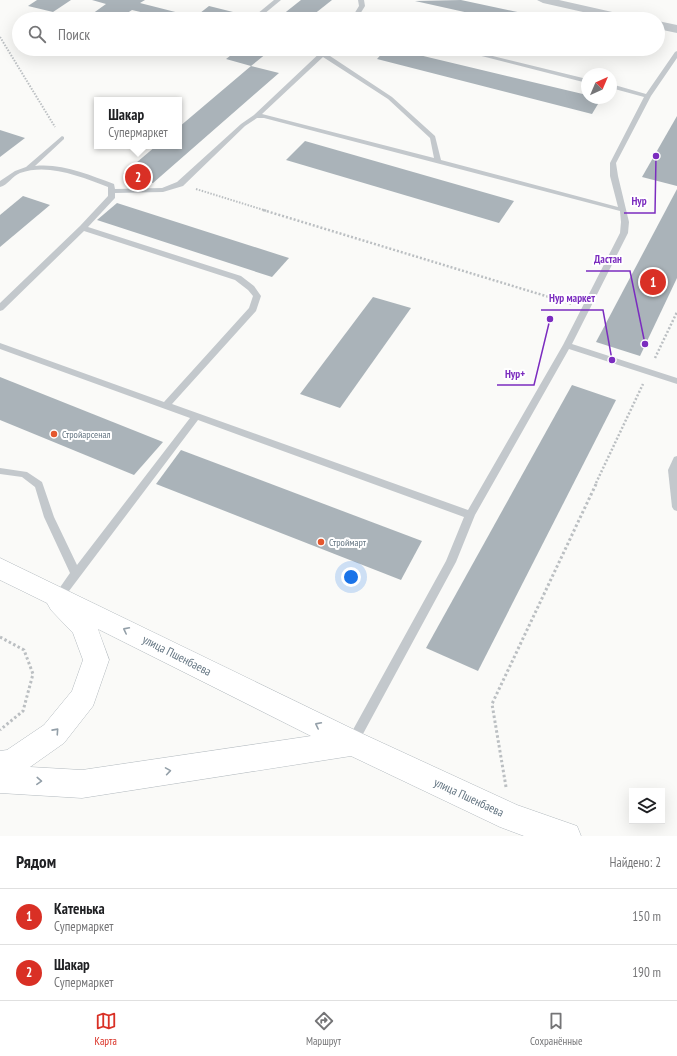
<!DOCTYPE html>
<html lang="ru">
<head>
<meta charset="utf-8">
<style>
	body { margin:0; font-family:"PT Sans Narrow",sans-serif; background:#f6f6f6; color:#202124 }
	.controls { position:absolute; right:12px; bottom:12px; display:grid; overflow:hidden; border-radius:0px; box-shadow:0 4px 16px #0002 }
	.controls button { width:36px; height:36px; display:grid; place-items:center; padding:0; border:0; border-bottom:1px solid #e0e0e0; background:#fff; color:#202124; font:20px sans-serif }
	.compass { position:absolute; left:581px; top:68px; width:36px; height:36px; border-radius:50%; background:#fff; box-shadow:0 4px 16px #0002; rotate:44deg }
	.you { position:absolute; left:351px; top:577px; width:14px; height:14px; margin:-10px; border:3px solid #fff; border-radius:50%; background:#1a73e8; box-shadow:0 0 0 6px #1a73e833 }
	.badge { display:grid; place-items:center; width:26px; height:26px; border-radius:50%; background:#d93025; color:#fff; font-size:13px; font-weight:700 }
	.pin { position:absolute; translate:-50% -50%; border:2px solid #fff; box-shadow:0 1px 4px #0006 }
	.popup { position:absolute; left:94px; top:97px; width:88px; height:52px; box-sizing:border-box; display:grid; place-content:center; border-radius:0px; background:#fff; filter:drop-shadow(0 1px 3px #0005); font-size:13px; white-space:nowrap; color:#757577 }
	.popup b { font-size:15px; color:#202124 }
	.popup::after { content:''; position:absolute; left:50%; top:100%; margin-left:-8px; border:8px solid transparent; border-top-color:#fff }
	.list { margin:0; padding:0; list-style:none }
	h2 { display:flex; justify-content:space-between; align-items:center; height:52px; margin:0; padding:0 16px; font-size:17px }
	h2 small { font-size:13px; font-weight:400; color:#757577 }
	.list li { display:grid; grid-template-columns:26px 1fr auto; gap:12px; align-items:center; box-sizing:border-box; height:56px; padding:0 16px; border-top:1px solid #e0e0e0 }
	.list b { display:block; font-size:15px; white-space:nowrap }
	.list p { margin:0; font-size:13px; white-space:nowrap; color:#757577 }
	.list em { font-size:13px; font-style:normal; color:#757577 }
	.icon { flex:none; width:22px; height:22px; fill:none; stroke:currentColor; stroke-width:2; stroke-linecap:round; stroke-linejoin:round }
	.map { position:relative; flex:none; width:677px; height:836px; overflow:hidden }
	.search { position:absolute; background:#fff; box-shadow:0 4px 16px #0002; left:12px; right:12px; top:12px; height:44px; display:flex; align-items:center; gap:10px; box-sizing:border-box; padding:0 14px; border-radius:22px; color:#757577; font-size:15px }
	.sheet { height:164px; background:#fff }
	nav { display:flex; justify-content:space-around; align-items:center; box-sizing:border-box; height:56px; border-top:1px solid #e0e0e0; background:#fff; font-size:11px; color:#757577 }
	nav a { display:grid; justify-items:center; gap:2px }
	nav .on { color:#d93025 }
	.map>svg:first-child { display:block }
</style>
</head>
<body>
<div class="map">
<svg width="677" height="836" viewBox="0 0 677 836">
	<rect width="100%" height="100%" fill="#fafaf8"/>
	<g fill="#aab3b9">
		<polygon points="37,0 71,0 53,12 28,6"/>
		<polygon points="92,0 145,0 140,3 195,17 209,6 233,12 224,19 170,19 132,10 118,19 85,19 106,4"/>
		<polygon points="301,0 332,0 308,19 277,19"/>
		<polygon points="461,0 546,18 545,19 496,19 415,1"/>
		<polygon points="239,49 272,49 251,66 279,73 153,183 123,174 156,146 179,146 179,127 251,66 226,59"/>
		<polygon points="386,49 394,49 587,95 587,98 601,99 592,114 377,59"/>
		<polygon points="677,116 677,186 642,177"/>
		<polygon points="0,130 25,138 0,157"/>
		<polygon points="305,141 514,201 499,223 286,160"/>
		<polygon points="677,189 677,278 640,356 596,342"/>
		<polygon points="23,196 50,205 0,247 0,215"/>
		<polygon points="117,203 289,258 272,277 97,220"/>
		<polygon points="373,297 411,308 340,408 300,394"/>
		<polygon points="0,377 163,442 134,475 0,420"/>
		<polygon points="572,385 616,400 478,671 426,648"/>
		<polygon points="181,450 422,541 401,580 156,484"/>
	</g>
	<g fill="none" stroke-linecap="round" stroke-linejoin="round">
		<defs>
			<path id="secondary" d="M0,558L363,734L517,805L577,826L581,836H524L500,827L351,756L82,798L0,793V751L7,750L44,725L72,691L83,660L73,633L51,610L47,603L0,580ZM98,629L311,736L82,770L30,767L64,743L93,706L109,660Z"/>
		</defs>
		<use href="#secondary" stroke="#b3babf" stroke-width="1"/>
		<g stroke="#bbbfc2" stroke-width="2" stroke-dasharray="1.5 1.5" stroke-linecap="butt">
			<polyline points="0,37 55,127"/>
			<polyline points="196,189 267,211"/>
		</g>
		<g stroke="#bbbfc2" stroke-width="2.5" stroke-dasharray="2 2" stroke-linecap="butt">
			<polyline points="263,210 572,304"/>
			<polyline points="655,358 677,312"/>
			<polyline points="596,483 643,384"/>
		</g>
		<g stroke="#bbbfc2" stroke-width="3" stroke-dasharray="2.5 2.5" stroke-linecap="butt">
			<polyline points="0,637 24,650 33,674 23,711 0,730"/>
			<polyline points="506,787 492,704 597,482"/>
		</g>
		<g fill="#c3c8cc" fill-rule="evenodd">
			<polygon points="274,0 281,0 258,19 251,19"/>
			<polygon points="358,0 364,0 365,6 357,19 351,19 359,6"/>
			<path d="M324,49H331L327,54L392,97L435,136L441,160L618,207L610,176V163L644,97L611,88V84L646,94L675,52L677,51V58L651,96L616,163L618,176L629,222L628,233L572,344L677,378V384L569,349L475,515L456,562L357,745L353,746L349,745L347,741L349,737L446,561L464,517L198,420L63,599L59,600L55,599L54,596L70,573L44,517L35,487L22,477L0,474V468L27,472L42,482L54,517L77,565L190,418L0,349V343L164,402L249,308L253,296L248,290L235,280L84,231L3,310L0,311V303L80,226L108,196V187C81,177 49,163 20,173C12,176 8,185 0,187V181L15,171L26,167L62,136L64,137V139L35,166C62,163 89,175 114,184L115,189L162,188L177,182L241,124L254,115ZM323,57L388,99L430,138L434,158L262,114ZM257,118H264L620,211L621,222L620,233L563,345L468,510L172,404L256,311L261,296L254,286L241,276L88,227L115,198V193L163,192L183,186L245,126Z"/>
			<polygon points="454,49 464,49 587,79 587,83"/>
			<polygon points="677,456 677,511 674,510 672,507 668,470 674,457"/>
		</g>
		<g fill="#c3c8cc" fill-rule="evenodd">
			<polygon points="537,0 559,0 630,16 636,19 614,19 543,3"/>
			<polygon points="658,21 677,25 677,33 658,29"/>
		</g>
		<use href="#secondary" fill="#fff" fill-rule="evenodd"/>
	</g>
	<defs><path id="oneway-chevron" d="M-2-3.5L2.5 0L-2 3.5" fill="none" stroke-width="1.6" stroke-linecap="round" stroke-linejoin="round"/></defs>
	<g stroke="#939fa8">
		<use href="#oneway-chevron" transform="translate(126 630) rotate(-153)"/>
		<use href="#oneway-chevron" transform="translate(318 725) rotate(-153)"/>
		<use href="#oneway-chevron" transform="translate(56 731) rotate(-48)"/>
		<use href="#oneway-chevron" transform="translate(168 771) rotate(-9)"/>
		<use href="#oneway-chevron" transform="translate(39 781) rotate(3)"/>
	</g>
	<g fill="#e4572e" stroke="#fff" stroke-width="1.5">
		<circle cx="54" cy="434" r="4"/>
		<circle cx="321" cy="542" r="4"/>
	</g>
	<g text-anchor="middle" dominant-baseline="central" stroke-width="4" stroke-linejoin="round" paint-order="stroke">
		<g font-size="10" fill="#657683" stroke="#fff" text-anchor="start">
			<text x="62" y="434">Стройарсенал</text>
			<text x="329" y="542">Строймарт</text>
		</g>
		<g font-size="12" fill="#657683" stroke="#fff">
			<text transform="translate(177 655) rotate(27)">улица Пшенбаева</text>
			<text transform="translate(469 797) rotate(25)">улица Пшенбаева</text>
		</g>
	</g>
	<path fill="none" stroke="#7b2cbf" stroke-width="1.5" d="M656 156L655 213H624M645 344L630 271H586M612 360L603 310H541M550 319L534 385H497"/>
	<g fill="#7b2cbf" stroke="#fff" stroke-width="1.5">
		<circle cx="656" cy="156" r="4"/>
		<circle cx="645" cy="344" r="4"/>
		<circle cx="612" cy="360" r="4"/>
		<circle cx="550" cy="319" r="4"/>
	</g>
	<g font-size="11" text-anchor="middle" font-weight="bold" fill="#7b2cbf" stroke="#fff" stroke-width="4" stroke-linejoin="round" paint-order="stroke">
		<text x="639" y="205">Нур</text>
		<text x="608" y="263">Дастан</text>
		<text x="572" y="302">Нур маркет</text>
		<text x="515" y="378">Нур+</text>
	</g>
</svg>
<div class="controls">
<button><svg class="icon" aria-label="layers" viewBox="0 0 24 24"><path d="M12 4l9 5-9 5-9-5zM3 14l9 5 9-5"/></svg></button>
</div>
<svg class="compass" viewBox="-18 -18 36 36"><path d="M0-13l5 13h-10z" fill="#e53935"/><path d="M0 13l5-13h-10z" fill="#757577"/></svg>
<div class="you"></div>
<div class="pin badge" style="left:653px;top:282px">1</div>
<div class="pin badge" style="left:138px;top:177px">2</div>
<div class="popup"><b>Шакар</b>Супермаркет</div>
<div class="search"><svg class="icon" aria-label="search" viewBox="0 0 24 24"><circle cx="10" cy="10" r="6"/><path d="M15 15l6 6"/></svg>Поиск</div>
</div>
<section class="sheet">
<h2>Рядом<small>Найдено: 2</small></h2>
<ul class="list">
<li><span class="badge">1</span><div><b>Катенька</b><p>Супермаркет</p></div><em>150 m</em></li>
<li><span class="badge">2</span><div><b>Шакар</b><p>Супермаркет</p></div><em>190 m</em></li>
</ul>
</section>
<nav>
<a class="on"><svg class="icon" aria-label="map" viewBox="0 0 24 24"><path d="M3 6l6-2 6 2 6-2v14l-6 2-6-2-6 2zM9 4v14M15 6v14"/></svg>Карта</a>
<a><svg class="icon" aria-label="directions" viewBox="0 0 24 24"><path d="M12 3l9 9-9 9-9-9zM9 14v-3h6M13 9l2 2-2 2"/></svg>Маршрут</a>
<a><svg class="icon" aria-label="saved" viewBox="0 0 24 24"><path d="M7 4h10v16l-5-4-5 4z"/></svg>Сохранённые</a>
</nav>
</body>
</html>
